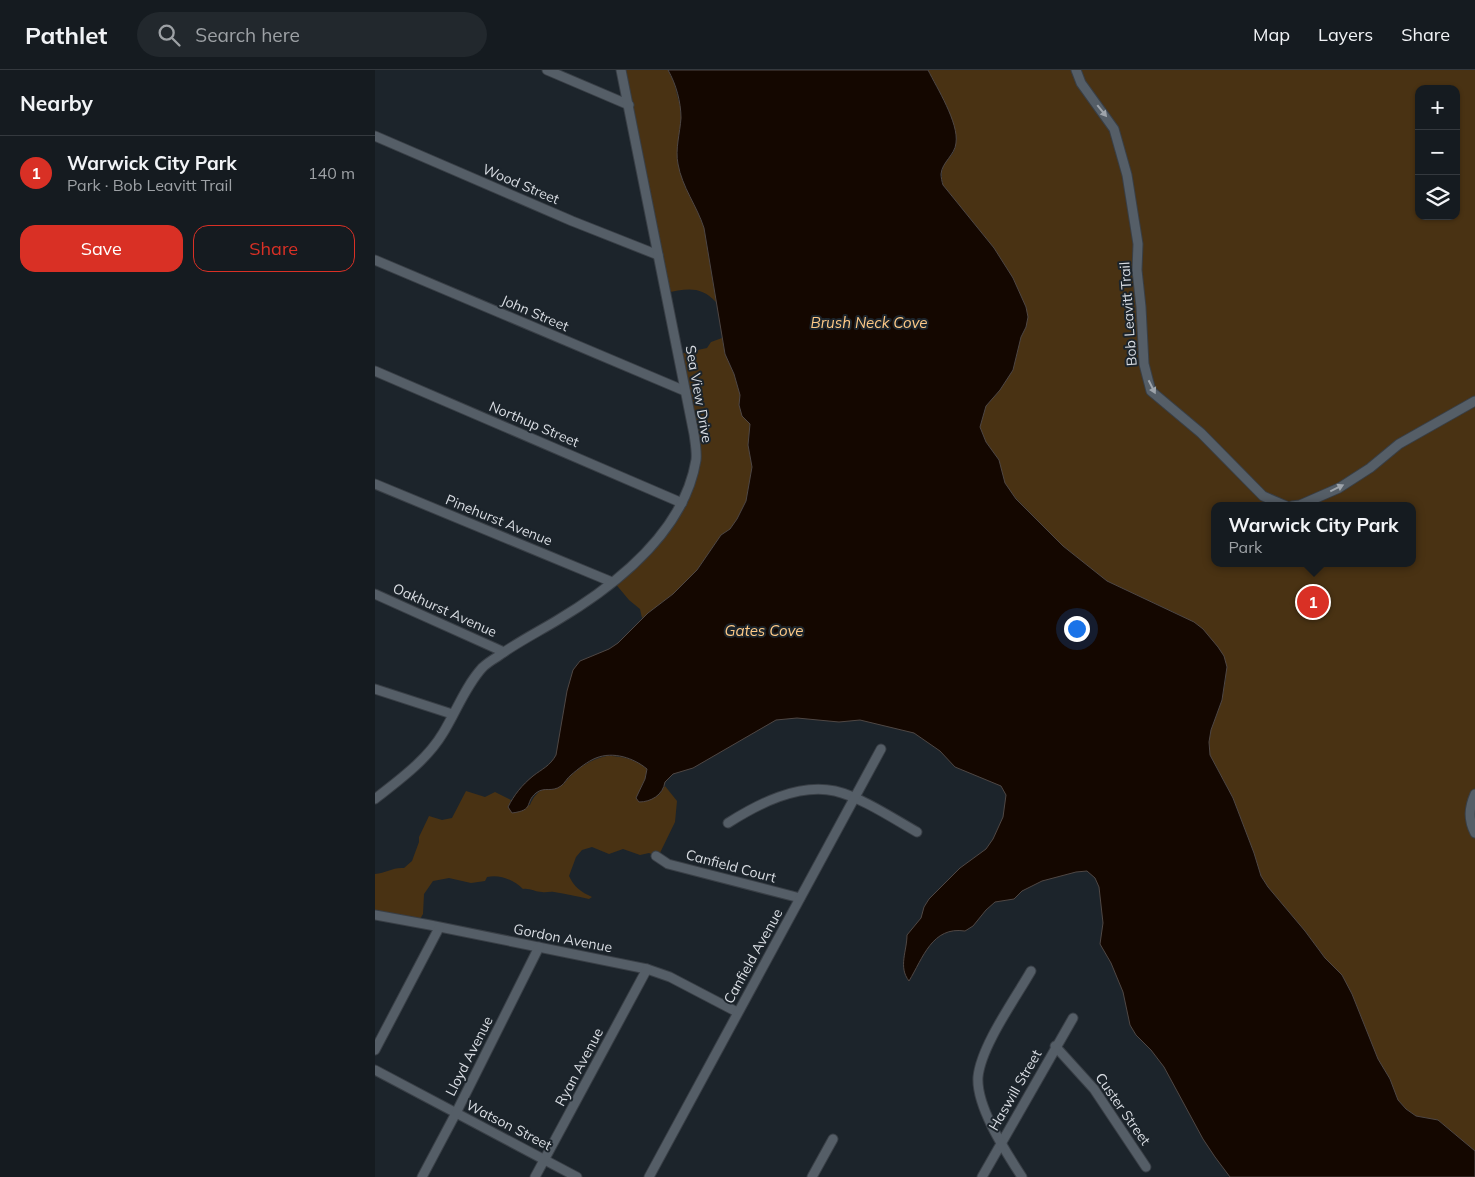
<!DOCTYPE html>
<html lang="en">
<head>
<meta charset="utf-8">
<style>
	body { margin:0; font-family:Mulish,sans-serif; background:#22282d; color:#f1f3f6 }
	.controls { position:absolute; right:15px; top:15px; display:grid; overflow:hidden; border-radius:10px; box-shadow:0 1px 4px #0004 }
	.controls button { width:45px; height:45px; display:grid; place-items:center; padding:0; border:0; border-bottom:1px solid #34393e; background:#151b20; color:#f1f3f6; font:25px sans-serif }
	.you { position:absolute; left:701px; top:558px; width:18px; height:18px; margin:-12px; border:4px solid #fff; border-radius:50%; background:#1a73e8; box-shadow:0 0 0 8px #1a73e833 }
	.badge { display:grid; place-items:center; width:32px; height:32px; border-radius:50%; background:#d93025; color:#fff; font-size:16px; font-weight:700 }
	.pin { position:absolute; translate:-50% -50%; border:2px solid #fff; box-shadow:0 1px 5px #0006 }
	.popup { position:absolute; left:836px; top:432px; width:205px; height:65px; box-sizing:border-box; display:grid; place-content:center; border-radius:10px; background:#151b20; filter:drop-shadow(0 1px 4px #0005); font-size:16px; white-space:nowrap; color:#9da1a5 }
	.popup b { font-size:19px; color:#f1f3f6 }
	.popup::after { content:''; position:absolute; left:50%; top:100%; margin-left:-10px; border:10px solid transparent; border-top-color:#151b20 }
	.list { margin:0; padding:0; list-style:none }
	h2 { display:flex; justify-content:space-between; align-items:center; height:65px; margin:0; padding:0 20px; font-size:21px }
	h2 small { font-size:16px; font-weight:400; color:#9da1a5 }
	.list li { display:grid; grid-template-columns:32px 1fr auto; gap:15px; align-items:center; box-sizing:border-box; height:75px; padding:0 20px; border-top:1px solid #34393e }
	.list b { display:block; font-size:19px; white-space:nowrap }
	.list p { margin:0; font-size:16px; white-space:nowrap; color:#9da1a5 }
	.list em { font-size:16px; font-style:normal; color:#9da1a5 }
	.actions { display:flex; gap:10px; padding:15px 20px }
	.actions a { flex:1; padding:11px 0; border:1px solid #d93025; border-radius:15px; text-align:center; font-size:18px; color:#d93025 }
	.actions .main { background:#d93025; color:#fff }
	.icon { flex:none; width:28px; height:28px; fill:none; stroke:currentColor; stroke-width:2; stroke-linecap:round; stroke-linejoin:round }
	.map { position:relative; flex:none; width:1100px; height:1107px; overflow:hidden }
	header { display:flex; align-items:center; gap:30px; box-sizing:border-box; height:70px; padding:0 25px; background:#151b20; border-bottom:1px solid #34393e }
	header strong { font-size:24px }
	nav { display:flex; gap:28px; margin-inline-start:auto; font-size:18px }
	.search { width:350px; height:45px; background:#22282d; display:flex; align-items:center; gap:12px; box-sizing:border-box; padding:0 18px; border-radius:28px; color:#9da1a5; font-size:19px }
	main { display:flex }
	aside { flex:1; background:#151b20 }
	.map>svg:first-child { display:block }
</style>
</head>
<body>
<header>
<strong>Pathlet</strong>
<div class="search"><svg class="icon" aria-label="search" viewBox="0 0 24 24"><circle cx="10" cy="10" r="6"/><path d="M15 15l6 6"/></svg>Search here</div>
<nav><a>Map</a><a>Layers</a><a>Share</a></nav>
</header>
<main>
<aside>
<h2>Nearby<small></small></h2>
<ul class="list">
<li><span class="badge">1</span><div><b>Warwick City Park</b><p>Park · Bob Leavitt Trail</p></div><em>140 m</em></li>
</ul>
<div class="actions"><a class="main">Save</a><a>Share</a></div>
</aside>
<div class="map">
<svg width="1100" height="1107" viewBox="0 0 1100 1107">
	<rect width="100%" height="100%" fill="#1c242b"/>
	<g fill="#493213" fill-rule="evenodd">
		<path d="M246,0H293L299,13L305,36L306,48L302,84L303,94L310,117L321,138L329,158L341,232C325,215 311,219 290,223Z"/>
		<path d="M553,0H1100V1081L1063,1050L1041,1046L1031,1039L1023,1030L1015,1009L1003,989L977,924L967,905L950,888L930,861L893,817L886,806L879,783L858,728L835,685L834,672L836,660L847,630L851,607L807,546L732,511L688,476L634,421L629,412L624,390L611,372L605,357L611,336L625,320L638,300L646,267L651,257V237L638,208L619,178L568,115C566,105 566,98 572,90C575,87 578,84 579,81C588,59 563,19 553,0ZM1044,19H1081V146H1044ZM839,436H1037V493H839Z"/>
		<polygon points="347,268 350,284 359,304 365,325 364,335 375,354 373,375 377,397 371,431 362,449 355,459 346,465 322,500 298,524 267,548 265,539 254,530 239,512 296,454 320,391 304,284 332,278 336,272"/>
		<path d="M232,686C247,686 260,689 272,699L270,709L261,728L284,725L290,716L302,731L300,752L283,787L274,783L265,785L248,779L234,784L217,777L207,780L201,787L194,806C199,817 206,822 217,827L214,829C202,826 191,824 179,822C175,821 171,823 167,822C160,822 155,818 148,819C139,810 125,804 112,807L110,811L96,813L74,808L58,811L49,824L48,844L42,854L0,846V804C11,803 18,797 29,798L37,791L44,772V767L54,746L67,750L77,748L91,721L110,727L120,722L136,730L133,737L155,735C162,718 171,718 188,715C198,701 215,689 232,686Z"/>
	</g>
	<path fill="#140700" stroke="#4f4744" d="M293,0H553C562,18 584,53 581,73C580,85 567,92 566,104C566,107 567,112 568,115L619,178L638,208L651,237L653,247L651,257L646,267L638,300L625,320L611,336L605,357L611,372L624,390L630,413L641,429L688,476L732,511L819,552L828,559L843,577L849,586L852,597L847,630L836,660L834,672L835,685L858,728L879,783L886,806L893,817L930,861L950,888L967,905L977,924L1003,989L1015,1009L1023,1030L1031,1039L1041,1046L1063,1050L1100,1081V1107H855L840,1087L828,1069L789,997L776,980L761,965L755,955L748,922L736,893L725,874L728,853L724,817L720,808L712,801L701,802L667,811L647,821L639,829L620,832L611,840L598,856L590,861C557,856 548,888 534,911C523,897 532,881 532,865L546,848L549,837L554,829L585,798L611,779L618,769L628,747L631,725L626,716L580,697L565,681L539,663L485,650L464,652L422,648L401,650L318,698L298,704L290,712C288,725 276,732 264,732L261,728L270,709L272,699C259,688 238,681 221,688C213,691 203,699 196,705C192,708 190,713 186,716C176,723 170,716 161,723C149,733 160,740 137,743L133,737C139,725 147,715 158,706C167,699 175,696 181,685L192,621L198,600L205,591L234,579L243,573L273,543L298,524L322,500L346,465L355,459L362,449L371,431L377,397L373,375L375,354L367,346L364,335L365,325L359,304L350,284L329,158C322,136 307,117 303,94C300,79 305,63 306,48C306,32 301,14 293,0Z"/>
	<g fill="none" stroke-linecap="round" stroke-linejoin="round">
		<defs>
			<g id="street">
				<polyline points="172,0 254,35"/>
				<polyline points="701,0 706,13 739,59 752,105 763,174 762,200 766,237 769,294 776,321 826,363 888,426 911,436"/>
				<polyline points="0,66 197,151 283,185"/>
				<polyline points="0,190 310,321"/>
				<polyline points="0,301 307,433"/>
				<polyline points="0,414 237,512"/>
				<polyline points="917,436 925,435 964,418 995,398 1024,374 1100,331"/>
				<polyline points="0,524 129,582"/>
				<polyline points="0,619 77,644"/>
				<path d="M1100,724C1094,738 1093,749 1100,763"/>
				<path d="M0,729C24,710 52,690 68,663C81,642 90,617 107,598C111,594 117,590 122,587C141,573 161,563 181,551C240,516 309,463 321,390C322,382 320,372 319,364L246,0"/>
				<path d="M353,753C383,734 423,713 460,721C486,727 519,749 542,762"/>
				<polyline points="281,786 293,794 425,828"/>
				<polyline points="0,845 55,855 272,899 295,907 362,942"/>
				<polyline points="680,976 719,1019 771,1097"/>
				<polyline points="0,980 64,858"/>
				<polyline points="0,1000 202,1107"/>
				<polyline points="47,1107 81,1043 164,877"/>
				<polyline points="160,1107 272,899"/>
				<polyline points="274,1107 506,679"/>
				<polyline points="437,1107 458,1069"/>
				<polyline points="607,1107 698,948"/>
				<path d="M647,1107C631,1082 601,1037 603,1007C606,976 640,929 656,901"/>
			</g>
		</defs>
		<use href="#street" stroke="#393f46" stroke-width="11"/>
		<use href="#street" stroke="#555e67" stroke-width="9"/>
	</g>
	<defs><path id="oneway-solid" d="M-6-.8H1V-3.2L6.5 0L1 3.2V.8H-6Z" transform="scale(1.25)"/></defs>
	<g fill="#9ea4ab">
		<use href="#oneway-solid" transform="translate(727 41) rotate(51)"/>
		<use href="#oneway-solid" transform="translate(777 317) rotate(63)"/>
		<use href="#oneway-solid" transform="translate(962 418) rotate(-26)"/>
	</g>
	<g text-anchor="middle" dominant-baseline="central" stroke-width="4" stroke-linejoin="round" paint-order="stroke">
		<g font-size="14" fill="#d9dde3" stroke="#1c242b">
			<text transform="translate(146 114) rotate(23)">Wood Street</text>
			<text transform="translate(160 243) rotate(23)">John Street</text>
			<text transform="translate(753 244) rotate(-94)">Bob Leavitt Trail</text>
			<text transform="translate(324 324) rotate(80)">Sea View Drive</text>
			<text transform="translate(159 354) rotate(23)">Northup Street</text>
			<text transform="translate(124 450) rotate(22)">Pinehurst Avenue</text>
			<text transform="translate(70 540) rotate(24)">Oakhurst Avenue</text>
			<text transform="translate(356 796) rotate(15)">Canfield Court</text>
			<text transform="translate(188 868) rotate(11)">Gordon Avenue</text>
			<text transform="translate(378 886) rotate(-61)">Canfield Avenue</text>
			<text transform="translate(94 986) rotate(-63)">Lloyd Avenue</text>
			<text transform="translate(204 997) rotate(-62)">Ryan Avenue</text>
			<text transform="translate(640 1020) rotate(-60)">Haswill Street</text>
			<text transform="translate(748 1039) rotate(55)">Custer Street</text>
			<text transform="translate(134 1055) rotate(27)">Watson Street</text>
		</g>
		<g font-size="15" font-style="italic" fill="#fdc987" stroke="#1c242b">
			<text x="494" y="252">Brush Neck Cove</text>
			<text x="389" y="560">Gates Cove</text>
		</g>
	</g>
</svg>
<div class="controls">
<button>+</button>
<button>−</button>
<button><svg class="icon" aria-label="layers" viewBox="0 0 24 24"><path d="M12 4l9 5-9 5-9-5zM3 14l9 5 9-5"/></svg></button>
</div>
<div class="you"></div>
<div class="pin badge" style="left:938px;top:532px">1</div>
<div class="popup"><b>Warwick City Park</b>Park</div>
</div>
</main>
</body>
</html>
